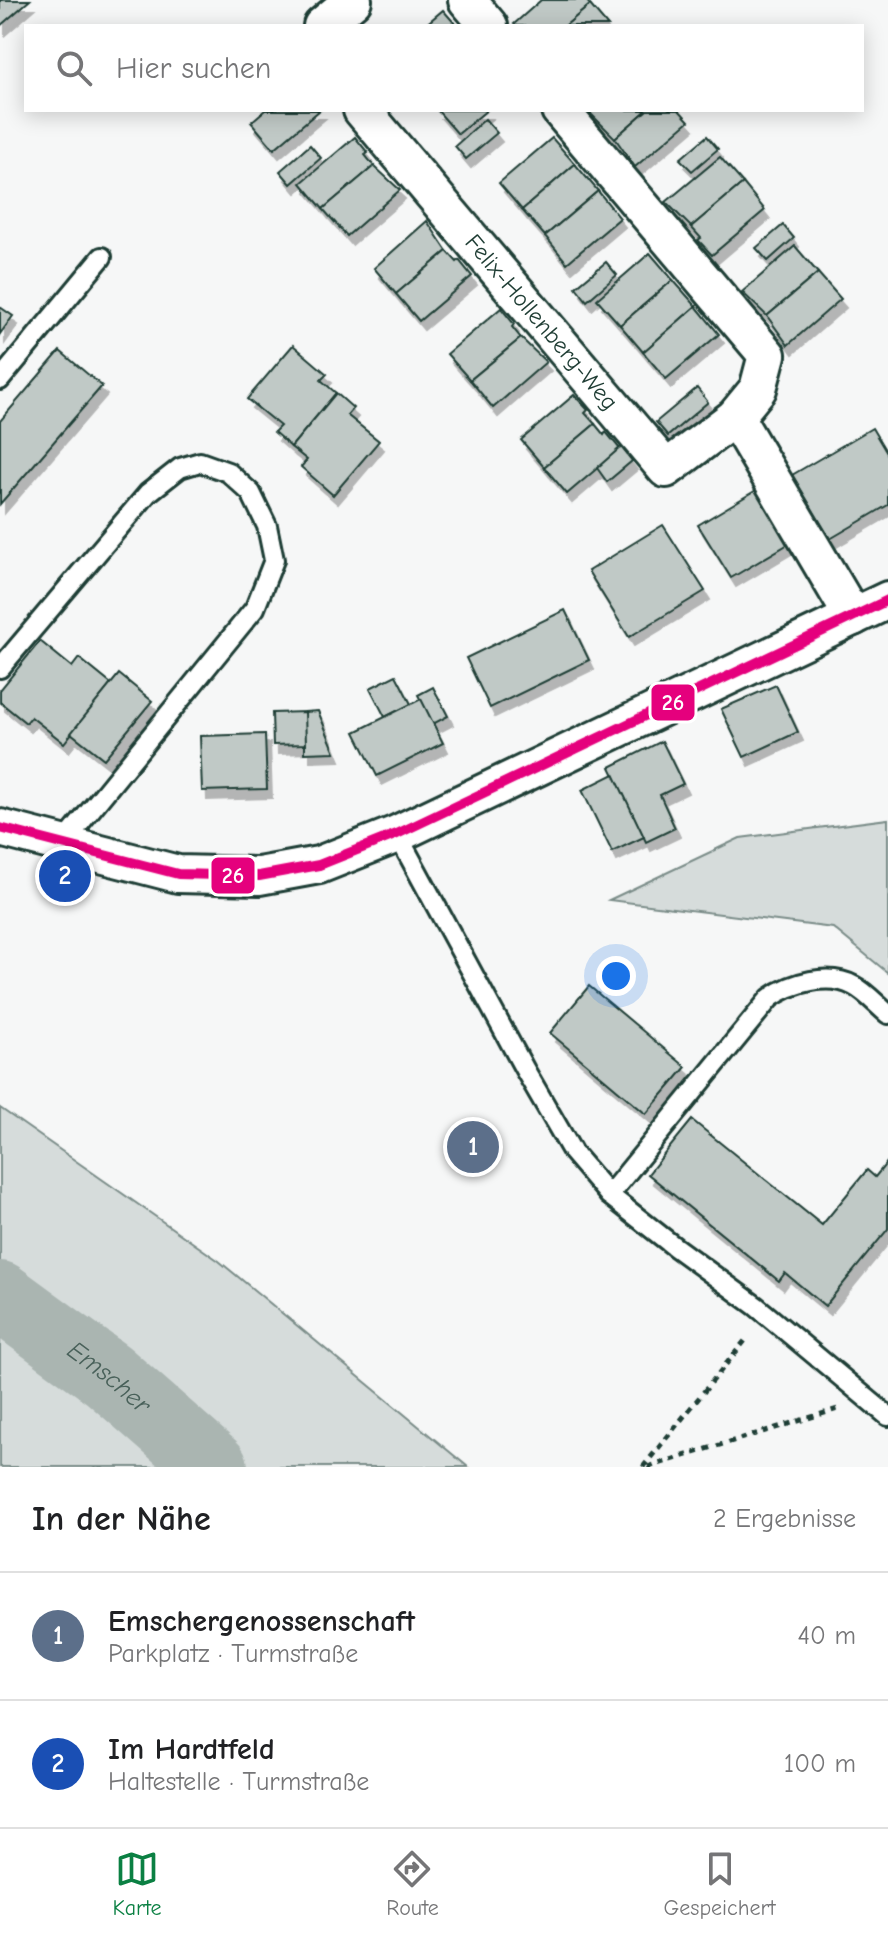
<!DOCTYPE html>
<html lang="de">
<head>
<meta charset="utf-8">
<style>
	body { margin:0; font-family:"Comic Neue",sans-serif; background:#f2f2f2; color:#202124 }
	.you { position:absolute; left:616px; top:976px; width:28px; height:28px; margin:-20px; border:6px solid #fff; border-radius:50%; background:#1a73e8; box-shadow:0 0 0 12px #1a73e833 }
	.badge { display:grid; place-items:center; width:52px; height:52px; border-radius:50%; background:#0b8043; color:#fff; font-size:26px; font-weight:700 }
	.pin { position:absolute; translate:-50% -50%; border:4px solid #fff; box-shadow:0 2px 8px #0006 }
	.list { margin:0; padding:0; list-style:none }
	h2 { display:flex; justify-content:space-between; align-items:center; height:104px; margin:0; padding:0 32px; font-size:34px }
	h2 small { font-size:26px; font-weight:400; color:#757577 }
	.list li { display:grid; grid-template-columns:52px 1fr auto; gap:24px; align-items:center; box-sizing:border-box; height:128px; padding:0 32px; border-top:2px solid #e0e0e0 }
	.list b { display:block; font-size:30px; white-space:nowrap }
	.list p { margin:0; font-size:26px; white-space:nowrap; color:#757577 }
	.list em { font-size:26px; font-style:normal; color:#757577 }
	.icon { flex:none; width:44px; height:44px; fill:none; stroke:currentColor; stroke-width:2; stroke-linecap:round; stroke-linejoin:round }
	.map { position:relative; flex:none; width:888px; height:1467px; overflow:hidden }
	.search { position:absolute; background:#fff; box-shadow:0 4px 20px #0003; left:24px; right:24px; top:24px; height:88px; display:flex; align-items:center; gap:20px; box-sizing:border-box; padding:0 28px; border-radius:0px; color:#757577; font-size:30px }
	.sheet { height:360px; background:#fff }
	nav { display:flex; justify-content:space-around; align-items:center; box-sizing:border-box; height:112px; border-top:2px solid #e0e0e0; background:#fff; font-size:22px; color:#757577 }
	nav a { display:grid; justify-items:center; gap:4px }
	nav .on { color:#0b8043 }
	.map>svg:first-child { display:block }
</style>
</head>
<body>
<div class="map">
<svg width="888" height="1467" viewBox="0 0 888 1467">
	<defs>
		<filter id="shadow"><feDropShadow dx="5" dy="9" stdDeviation="0" flood-color="#0004"/></filter>
	</defs>
	<rect width="100%" height="100%" fill="#f6f7f7"/>
	<filter id="ink" filterUnits="userSpaceOnUse"><feTurbulence type="fractalNoise" baseFrequency=".0125" numOctaves="2"/><feDisplacementMap in="SourceGraphic" scale="16" xChannelSelector="R" yChannelSelector="G"/><feConvolveMatrix kernelMatrix="1 2 1 2 8 2 1 2 1" color-interpolation-filters="sRGB"/></filter>
	<g filter="url(#ink)">
		<g fill="#d6dcdb" stroke="#7a8c88" stroke-width="2">
			<polygon points="888,819 888,973 833,928 609,900 740,838"/>
			<polygon points="0,1108 219,1261 468,1467 0,1467"/>
		</g>
		<g fill="none" stroke-linecap="round" stroke-linejoin="round">
			<path stroke="#aab5b1" stroke-width="70" id="s1" d="M0,1296L108,1375L213,1467"/>
		</g>
		<g fill="#c0c9c6" stroke="#1f3d34" stroke-width="2" filter="url(#shadow)">
			<polygon points="0,0 30,0 0,26"/>
			<polygon points="541,0 586,0 590,5 565,26 516,26 514,24"/>
			<polygon points="590,5 608,26 565,26"/>
			<polygon points="443,10 457,26 424,26"/>
			<polygon points="265,110 320,110 274,149 251,122"/>
			<polygon points="437,110 487,110 458,134"/>
			<polygon points="593,110 647,110 615,138 590,113"/>
			<polygon points="647,110 679,110 689,121 635,167 615,138"/>
			<polygon points="485,119 497,133 466,159 455,146"/>
			<polygon points="707,136 718,149 692,171 680,159"/>
			<polygon points="355,137 368,153 365,155 374,166 323,209 301,183"/>
			<polygon points="552,138 575,164 522,210 499,183"/>
			<polygon points="310,145 321,158 291,184 280,171"/>
			<polygon points="720,157 743,183 691,227 666,202"/>
			<polygon points="575,164 598,191 545,236 522,210"/>
			<polygon points="374,166 400,190 347,236 323,209"/>
			<polygon points="743,183 765,210 712,255 698,240 701,238 691,227"/>
			<polygon points="598,191 620,218 567,263 545,236"/>
			<polygon points="427,221 447,251 396,294 374,268"/>
			<polygon points="783,225 794,238 768,261 756,248"/>
			<polygon points="795,246 818,273 767,316 742,292"/>
			<polygon points="447,251 457,262 459,260 472,276 419,321 396,294"/>
			<polygon points="650,253 673,280 620,325 597,299"/>
			<polygon points="606,262 617,275 587,301 576,287"/>
			<polygon points="818,273 841,299 788,345 767,316"/>
			<polygon points="673,280 696,306 643,352 620,325"/>
			<polygon points="696,306 719,334 666,379 643,352"/>
			<polygon points="0,307 13,316 0,334"/>
			<polygon points="501,308 514,324 512,327 521,338 470,380 447,354"/>
			<polygon points="521,338 546,362 493,408 470,380"/>
			<polygon points="293,345 327,374 321,380 336,393 291,447 274,432 280,426 247,399"/>
			<polygon points="60,351 102,386 0,504 0,421"/>
			<polygon points="697,388 708,402 668,436 656,422"/>
			<polygon points="336,393 353,408 347,415 379,441 333,495 301,467 307,460 291,447"/>
			<polygon points="574,395 588,410 585,413 595,424 544,467 521,440"/>
			<polygon points="595,424 604,435 606,432 620,449 567,494 544,467"/>
			<polygon points="872,428 888,455 888,505 830,539 792,475"/>
			<polygon points="621,447 632,461 607,482 597,468"/>
			<polygon points="758,489 790,543 731,578 698,525"/>
			<polygon points="663,525 705,591 629,637 588,571"/>
			<polygon points="565,610 589,660 490,708 466,658"/>
			<polygon points="40,641 72,667 79,658 111,684 64,743 31,717 26,723 0,702 0,690"/>
			<polygon points="119,674 152,701 104,759 71,733"/>
			<polygon points="396,675 411,704 385,717 370,688"/>
			<polygon points="776,685 798,732 744,757 721,709"/>
			<polygon points="433,687 448,716 433,724 418,695"/>
			<polygon points="421,699 443,743 377,776 355,732"/>
			<polygon points="318,711 335,752 305,753 305,712"/>
			<polygon points="305,712 306,744 273,745 272,713"/>
			<polygon points="265,734 267,789 202,791 200,736"/>
			<polygon points="662,741 683,784 660,795 675,828 646,842 610,767"/>
			<polygon points="614,774 644,837 612,852 582,790"/>
			<polygon points="589,986 686,1067 646,1114 550,1033"/>
			<polygon points="692,1120 822,1225 867,1170 875,1177 888,1161 888,1229 825,1306 785,1273 779,1281 648,1174"/>
		</g>
		<g fill="none" stroke-linecap="round" stroke-linejoin="round">
			<defs>
				<g id="lane">
					<polyline points="0,380 102,257"/>
					<polyline points="0,668 148,493 180,468 200,462 228,472 251,493 267,526 274,560 255,608 63,844"/>
					<polyline points="397,834 525,1070 573,1153 609,1195 675,1247 756,1306 888,1416"/>
					<path d="M609,1195L770,998C791,983 829,972 854,986C866,992 877,1005 888,1014"/>
				</g>
				<g id="street">
					<polyline points="467,0 489,26"/>
					<polyline points="322,26 353,0"/>
					<path id="s2" d="M362,110L666,469L735,417L758,389L767,355L560,110"/>
					<polyline points="735,417 853,617"/>
					<polyline points="0,828 178,874 259,876 319,865 397,834 888,600"/>
				</g>
			</defs>
			<use href="#lane" stroke="#1f3d34" stroke-width="24"/>
			<use href="#street" stroke="#1f3d34" stroke-width="42"/>
			<g stroke="#1f3d34" stroke-width="5" stroke-dasharray="6 6" stroke-linecap="butt">
				<polyline points="643,1467 748,1337"/>
				<polyline points="648,1467 838,1409"/>
			</g>
			<use href="#lane" stroke="#fff" stroke-width="18"/>
			<use href="#street" stroke="#fff" stroke-width="36"/>
			<defs>
				<polyline id="bus-1" points="0,828 178,874 259,876 319,865 397,834 888,600"/>
			</defs>
			<use href="#bus-1" stroke="#fff" stroke-width="16"/>
			<use href="#bus-1" stroke="#e5007d" stroke-width="10"/>
		</g>
	</g>
	<g text-anchor="middle" dominant-baseline="central" stroke-width="6" stroke-linejoin="round" paint-order="stroke">
		<g font-size="24" fill="#1f3d34" stroke="#fff">
			<text stroke="none"><textPath href="#s2" startOffset="278">Felix-Hollenberg-Weg</textPath></text>
		</g>
		<g font-size="26" font-style="italic" fill="#49615a" stroke="#fff">
			<text stroke="none"><textPath href="#s1" startOffset="136">Emscher</textPath></text>
		</g>
	</g>
	<g stroke="#fff" stroke-width="3">
		<rect x="650" y="683" width="46" height="39" rx="8" fill="#e5007d"/>
		<rect x="210" y="856" width="46" height="39" rx="8" fill="#e5007d"/>
	</g>
	<g font-size="22" text-anchor="middle" font-weight="bold" fill="#fff">
		<text x="673" y="710">26</text>
		<text x="233" y="883">26</text>
	</g>
</svg>
<div class="you"></div>
<div class="pin badge" style="left:473px;top:1147px;background:#5c6f8a">1</div>
<div class="pin badge" style="left:65px;top:876px;background:#1a4fb4">2</div>
<div class="search"><svg class="icon" aria-label="search" viewBox="0 0 24 24"><circle cx="10" cy="10" r="6"/><path d="M15 15l6 6"/></svg>Hier suchen</div>
</div>
<section class="sheet">
<h2>In der Nähe<small>2 Ergebnisse</small></h2>
<ul class="list">
<li><span class="badge" style="background:#5c6f8a">1</span><div><b>Emschergenossenschaft</b><p>Parkplatz · Turmstraße</p></div><em>40 m</em></li>
<li><span class="badge" style="background:#1a4fb4">2</span><div><b>Im Hardtfeld</b><p>Haltestelle · Turmstraße</p></div><em>100 m</em></li>
</ul>
</section>
<nav>
<a class="on"><svg class="icon" aria-label="map" viewBox="0 0 24 24"><path d="M3 6l6-2 6 2 6-2v14l-6 2-6-2-6 2zM9 4v14M15 6v14"/></svg>Karte</a>
<a><svg class="icon" aria-label="directions" viewBox="0 0 24 24"><path d="M12 3l9 9-9 9-9-9zM9 14v-3h6M13 9l2 2-2 2"/></svg>Route</a>
<a><svg class="icon" aria-label="saved" viewBox="0 0 24 24"><path d="M7 4h10v16l-5-4-5 4z"/></svg>Gespeichert</a>
</nav>
</body>
</html>
